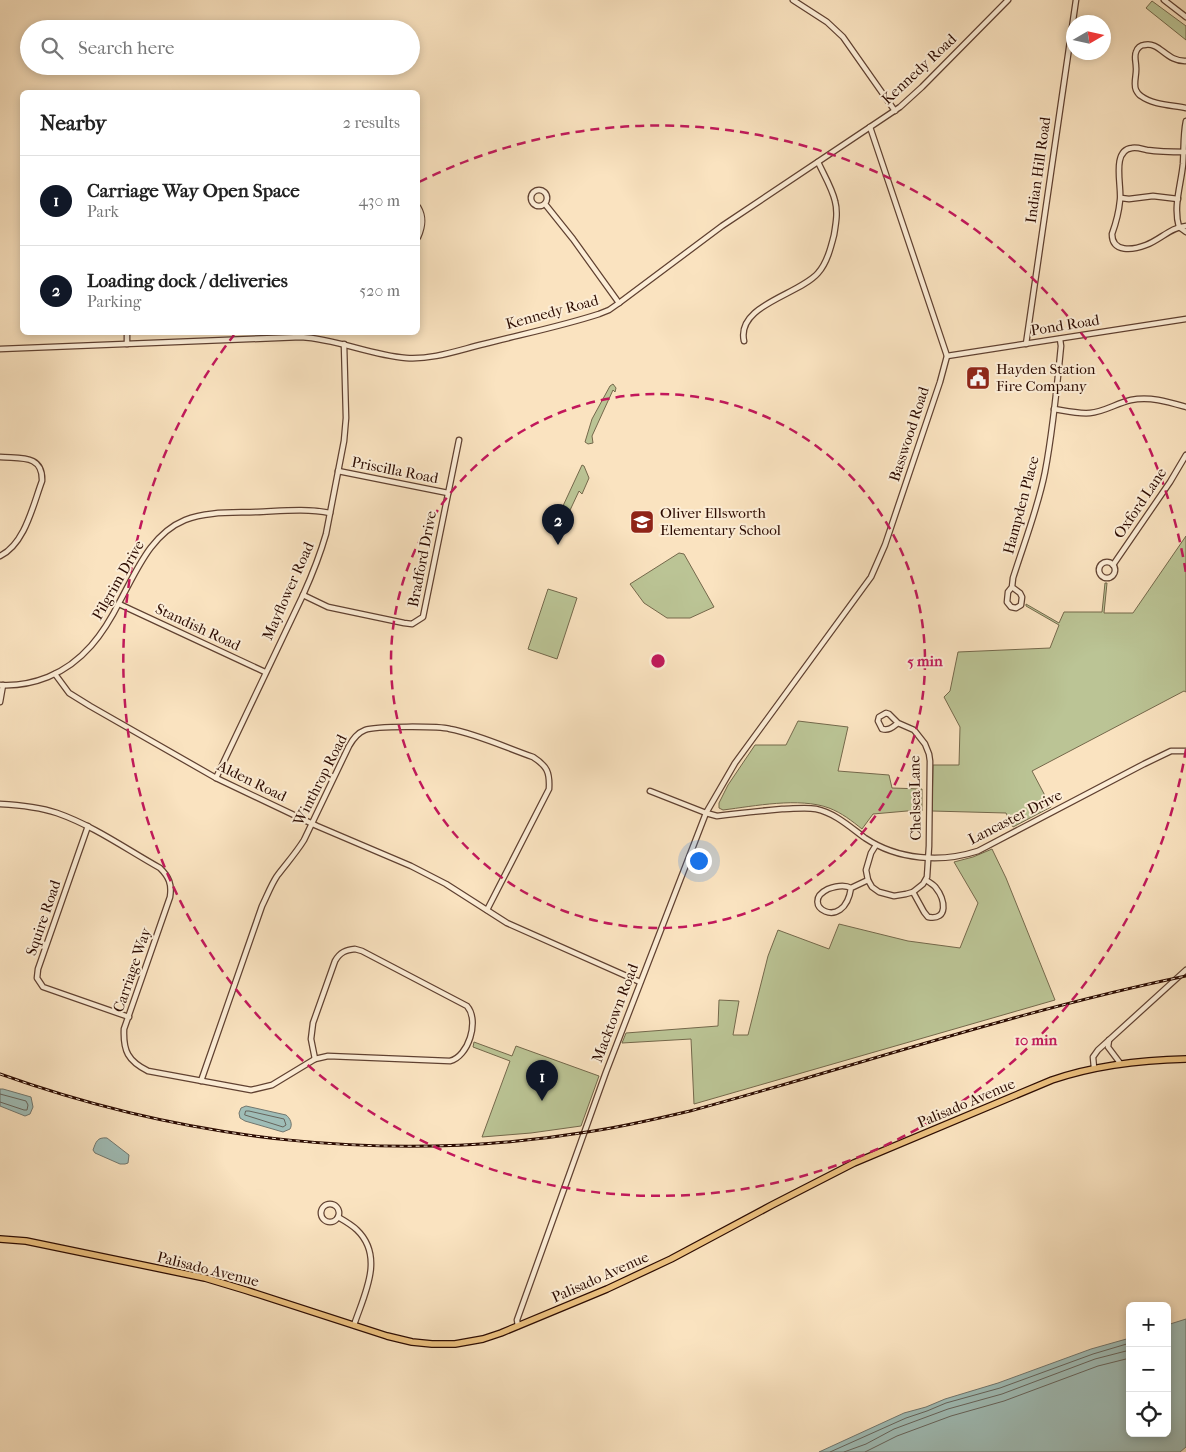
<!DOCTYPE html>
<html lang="en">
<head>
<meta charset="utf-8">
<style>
	body { margin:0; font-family:"IM FELL French Canon",serif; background:#f2f2f2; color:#222 }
	.controls { position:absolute; right:15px; bottom:15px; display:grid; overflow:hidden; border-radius:8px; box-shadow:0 2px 8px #0003 }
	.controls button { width:45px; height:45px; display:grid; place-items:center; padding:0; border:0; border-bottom:1px solid #e0e0e0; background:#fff; color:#222; font:25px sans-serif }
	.compass { position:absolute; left:1066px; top:15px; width:45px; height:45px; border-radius:50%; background:#fff; box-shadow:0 2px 8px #0003; rotate:81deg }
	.you { position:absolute; left:698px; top:860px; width:18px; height:18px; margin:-12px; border:4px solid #fff; border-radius:50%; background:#1a73e8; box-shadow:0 0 0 8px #1a73e833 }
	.badge { display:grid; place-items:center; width:32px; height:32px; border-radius:50%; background:#111827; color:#fff; font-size:16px; font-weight:700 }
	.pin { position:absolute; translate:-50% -41px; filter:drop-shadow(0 1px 2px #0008) }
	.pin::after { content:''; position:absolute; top:26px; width:18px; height:15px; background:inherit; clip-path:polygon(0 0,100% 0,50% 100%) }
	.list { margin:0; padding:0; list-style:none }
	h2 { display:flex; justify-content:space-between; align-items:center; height:65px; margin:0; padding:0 20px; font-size:21px }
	h2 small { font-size:16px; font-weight:400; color:#767676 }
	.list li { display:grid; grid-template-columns:32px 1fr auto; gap:15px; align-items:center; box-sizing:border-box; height:90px; padding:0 20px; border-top:1px solid #e0e0e0 }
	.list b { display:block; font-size:19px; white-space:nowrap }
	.list p { margin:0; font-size:16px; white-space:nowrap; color:#767676 }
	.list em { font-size:16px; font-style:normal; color:#767676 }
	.icon { flex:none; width:28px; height:28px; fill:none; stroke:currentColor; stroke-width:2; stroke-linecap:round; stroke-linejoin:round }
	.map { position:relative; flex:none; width:1186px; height:1452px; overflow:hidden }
	.search { position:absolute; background:#fff; box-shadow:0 2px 8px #0003; left:20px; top:20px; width:400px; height:55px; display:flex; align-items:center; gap:12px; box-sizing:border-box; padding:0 18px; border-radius:28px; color:#767676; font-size:19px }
	.panel { position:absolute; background:#fff; box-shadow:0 2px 8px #0003; left:20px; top:90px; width:400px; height:245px; border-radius:8px }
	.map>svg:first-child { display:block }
</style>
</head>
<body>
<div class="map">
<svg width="1186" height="1452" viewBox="0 0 1186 1452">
	<rect width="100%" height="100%" fill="#fae3c0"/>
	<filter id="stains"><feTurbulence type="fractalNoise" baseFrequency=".004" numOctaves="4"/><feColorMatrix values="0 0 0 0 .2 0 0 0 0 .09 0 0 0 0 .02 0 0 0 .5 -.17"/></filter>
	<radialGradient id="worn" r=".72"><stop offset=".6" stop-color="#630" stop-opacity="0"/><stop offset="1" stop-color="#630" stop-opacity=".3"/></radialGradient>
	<g fill="#bbc495" stroke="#74684b">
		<polygon points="1152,1 1186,26 1186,40 1146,8"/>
		<polygon points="613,384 616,388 615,392 613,390 592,436 593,443 588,444 585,442 592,419 610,386"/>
		<polygon points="582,465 584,466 589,478 582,494 579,491 565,521 568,526 563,529 559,528 556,525 556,521"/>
		<polygon points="1186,536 1186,692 1184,691 1032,771 1051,807 1013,827 1006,813 932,811 933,765 959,765 960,727 944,697 950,691 958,652 1050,648 1059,625 1026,606 1026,604 1059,623 1064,612 1102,612 1105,583 1107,583 1104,613 1133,613"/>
		<polygon points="679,553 684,554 714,607 690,618 667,618 644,603 630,584"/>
		<polygon points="548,589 577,598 557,659 528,649"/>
		<path d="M798,721L848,727L838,771L889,775L892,788L922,789V811H907L873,814L862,829C852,821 842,813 829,808C799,797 755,806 723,810L719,808V803L728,785L755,745H786Z"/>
		<polygon points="992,849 1006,878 1055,1000 694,1104 691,1039 622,1043 626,1033 718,1026 719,1000 739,1001 733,1035 748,1035 768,956 778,930 829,949 839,924 908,941 960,948 978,903 954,862 973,857"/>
		<polygon points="474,1042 512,1056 516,1046 599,1076 581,1126 531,1133 482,1137 510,1061 473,1047"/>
	</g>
	<g fill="#9fbdb7" stroke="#71766e">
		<polygon points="0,1089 3,1089 31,1097 33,1107 30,1114 25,1116 0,1106"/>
		<path d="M246,1106L286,1115C290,1118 293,1124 290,1129L283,1132L245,1121L240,1118L239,1113L241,1108Z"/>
		<path d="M107,1138L129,1155L128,1163L125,1164H120L95,1153L93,1150C96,1142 97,1137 107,1138Z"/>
		<polygon points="1186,1319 1186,1447 1180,1452 819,1452 904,1413 926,1407 945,1399 998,1383 1091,1349 1130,1338 1130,1433 1167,1433 1167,1325"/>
	</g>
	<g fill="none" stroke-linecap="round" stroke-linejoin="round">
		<g stroke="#66645c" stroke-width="1">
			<polyline points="0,1094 26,1101 28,1105 27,1110 24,1110 0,1102"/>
			<polygon points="246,1111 249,1111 284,1119 286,1125 283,1127 245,1115"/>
			<polyline points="830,1452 906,1418 927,1411 946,1403 1000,1388 1093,1354 1130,1343"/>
			<polyline points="844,1452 866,1444 894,1429 948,1409 1002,1394 1095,1359 1130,1350"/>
			<polyline points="865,1452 897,1436 951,1416 1004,1401 1098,1366 1130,1358"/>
		</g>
		<defs>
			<g id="minor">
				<polyline points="793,0 827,22 843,37 895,111"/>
				<polyline points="1164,0 1186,17"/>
				<path d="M1186,61C1166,62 1160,41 1144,45C1141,45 1137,48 1136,52C1134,56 1136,62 1136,67C1137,74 1133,84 1136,90C1137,92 1139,95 1141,96C1153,105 1172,105 1186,108"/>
				<path d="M1186,121C1183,135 1184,150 1183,164C1181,185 1173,206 1179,227L1186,232"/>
				<path d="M1186,152C1173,152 1160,152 1147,150C1142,149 1137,147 1132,148C1111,150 1122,187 1120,200C1119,211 1116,223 1112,234C1112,253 1133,250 1146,245C1160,240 1171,227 1186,226"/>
				<circle cx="539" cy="198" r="8"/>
				<polyline points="1121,198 1129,199 1153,196 1178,199"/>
				<polyline points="545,204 573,239 619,303"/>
				<path d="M418,207C424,217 423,226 418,237"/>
				<path d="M744,341C736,305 799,295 818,273C827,263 831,247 834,235C836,223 838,212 835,201C832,188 824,175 818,162"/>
				<polyline points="127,344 127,332"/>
				<polyline points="1026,344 1076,0"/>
				<path d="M0,349L301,337C337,339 370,355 406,358C432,360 459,350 484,344C523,334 562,326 599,314L609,310L619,303L722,226L900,107L922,87L1008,0"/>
				<polyline points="947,356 1186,319"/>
				<path d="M1054,409C1066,411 1078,414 1090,413C1104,412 1117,403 1131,400C1150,396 1169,402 1186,407"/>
				<path d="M0,457C20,459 43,454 42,481C33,505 25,544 0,556"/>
				<polyline points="338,471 448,493"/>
				<circle cx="1107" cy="570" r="8"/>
				<polyline points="1113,565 1170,482 1186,455"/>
				<path d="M1012,587L1008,592L1007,602L1011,607L1016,608L1021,605L1022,597L1020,593L1012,587L1013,578C1024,543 1038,508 1045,472C1053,430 1057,388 1061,346L1060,339"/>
				<polyline points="303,595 328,607 404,623 412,624 423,617 459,440"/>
				<polyline points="119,604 265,672"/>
				<polyline points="55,674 69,693 90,706 216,778 317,826 411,866 446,884 507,923 640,982"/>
				<path d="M0,685C17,686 33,683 48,677C83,663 104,633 120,601C137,570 151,534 185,520C207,511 234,513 257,512C281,511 306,508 330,513"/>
				<polyline points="0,702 3,685"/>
				<path d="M216,778L303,595C312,575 320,555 326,534L344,441L346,418L344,344"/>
				<path d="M650,791L706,813L717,816C739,813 760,811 782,809C793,809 805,807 816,809C835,813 850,827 865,838C898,860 941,863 978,851L1144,764L1171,751H1186"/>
				<path d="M0,804C19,805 39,807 57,813C94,826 126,849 160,868C169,877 172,884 170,897L124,1029C123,1051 128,1061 148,1071L251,1090L272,1085L315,1059"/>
				<polyline points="88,826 38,969 37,978 43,987 129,1017"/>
				<path d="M876,845L871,853L866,870L868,880L872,887L879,892L894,896L906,894L913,892L923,884L927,877L929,846L930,761L929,754L925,744L914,730L898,723L889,714L886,713L879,717L878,721L882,729C889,731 893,727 898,723"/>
				<path d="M851,888C844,934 797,904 828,889C836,886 844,884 851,888L868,880"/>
				<path d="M913,892L924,912L928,917C949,921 945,899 936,888C934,885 930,883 926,880"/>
				<path d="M355,949L362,951L467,1006C480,1021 468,1057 450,1061L328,1056L315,1059L311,1039L313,1023L335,961C340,952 346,950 355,949Z"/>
				<polyline points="1109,1040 1108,1047 1120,1063"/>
				<polyline points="1094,1068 1093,1057 1098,1050 1186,970"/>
				<path d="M201,1081L262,906C267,896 271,885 277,876C286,864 296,853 304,840L349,746C353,739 357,733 365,730C375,726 438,726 450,729C477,734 507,748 533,757C547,766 550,772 549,789L487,910"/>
				<circle cx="330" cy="1213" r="9"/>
				<path d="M338,1217C345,1221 352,1225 357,1230C385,1257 364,1295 354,1325"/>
				<polyline points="518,1326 517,1320 606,1072 706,813 735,763 871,577 885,545 940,382 947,356 946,353 870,127"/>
			</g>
			<path id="major" d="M0,1239L26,1241L205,1278L245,1290L387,1336L412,1342L432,1344H455L483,1339L501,1333L607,1289L671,1259L772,1205L854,1163L1052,1080C1096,1065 1140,1060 1186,1059"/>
		</defs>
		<use href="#minor" stroke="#604131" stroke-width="7"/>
		<use href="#major" stroke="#2c0b01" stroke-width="8"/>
		<use href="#minor" stroke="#fcedd6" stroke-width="4.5"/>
		<use href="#major" stroke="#edc280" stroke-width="5.5"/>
		<defs>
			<path id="rail" d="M0,1074C187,1141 390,1164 587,1132C622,1127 656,1119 690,1111C856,1066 1017,1011 1186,976"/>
		</defs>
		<use href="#rail" stroke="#2c0b01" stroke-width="3"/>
		<use href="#rail" stroke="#fcedd6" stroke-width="1" stroke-dasharray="4" stroke-linecap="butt"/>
	</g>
	<g fill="none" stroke="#c2185b" stroke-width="2.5" stroke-dasharray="9 6">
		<circle cx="658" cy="661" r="267"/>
		<path d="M1186 749A535 535 0 1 1 234 335M419 182A535 535 0 0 1 1186 573"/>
	</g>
	<defs>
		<symbol id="civic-square" viewBox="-11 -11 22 22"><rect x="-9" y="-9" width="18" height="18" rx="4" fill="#8f2418" stroke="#fcedd6"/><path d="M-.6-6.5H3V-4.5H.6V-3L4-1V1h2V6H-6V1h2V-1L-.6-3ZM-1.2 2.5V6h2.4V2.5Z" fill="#fff"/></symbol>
		<symbol id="school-square" viewBox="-11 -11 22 22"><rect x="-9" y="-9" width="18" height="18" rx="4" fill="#8f2418" stroke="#fcedd6"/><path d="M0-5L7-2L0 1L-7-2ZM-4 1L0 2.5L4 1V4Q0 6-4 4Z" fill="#fff"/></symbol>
	</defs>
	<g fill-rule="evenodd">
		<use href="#civic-square" x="964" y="364" width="28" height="28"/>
		<use href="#school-square" x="628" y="508" width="28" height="28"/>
	</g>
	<g text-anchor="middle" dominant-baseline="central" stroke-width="4" stroke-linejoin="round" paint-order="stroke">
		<g font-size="15" fill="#2c0b01" stroke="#fcedd6">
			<text transform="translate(919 69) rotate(-43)">Kennedy Road</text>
			<text transform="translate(1038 170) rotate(-82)">Indian Hill Road</text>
			<text transform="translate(552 312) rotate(-15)">Kennedy Road</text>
			<text transform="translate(1065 325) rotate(-9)">Pond Road</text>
			<text transform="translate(909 434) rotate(-72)">Basswood Road</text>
			<text transform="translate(395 470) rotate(11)">Priscilla Road</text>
			<text transform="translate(1140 503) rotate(-56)">Oxford Lane</text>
			<text transform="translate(1021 505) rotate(-75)">Hampden Place</text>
			<text transform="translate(422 559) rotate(-79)">Bradford Drive</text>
			<text transform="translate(118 580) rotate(-60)">Pilgrim Drive</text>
			<text transform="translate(288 591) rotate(-66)">Mayflower Road</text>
			<text transform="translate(198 627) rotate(25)">Standish Road</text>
			<text transform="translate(320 780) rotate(-63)">Winthrop Road</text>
			<text transform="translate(252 781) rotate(26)">Alden Road</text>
			<text transform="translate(915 798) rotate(-91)">Chelsea Lane</text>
			<text transform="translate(1015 817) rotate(-27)">Lancaster Drive</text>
			<text transform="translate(43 918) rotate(-71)">Squire Road</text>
			<text transform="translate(132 970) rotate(-71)">Carriage Way</text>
			<text transform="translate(615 1013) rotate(-69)">Macktown Road</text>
			<text transform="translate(966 1103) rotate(-23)">Palisado Avenue</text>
			<text transform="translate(208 1269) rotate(14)">Palisado Avenue</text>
			<text transform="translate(600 1277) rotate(-24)">Palisado Avenue</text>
		</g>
		<g font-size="15" fill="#2c0b01" stroke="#fcedd6" text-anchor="start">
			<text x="996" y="369">Hayden Station<tspan x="996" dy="17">Fire Company</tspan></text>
			<text x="660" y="513">Oliver Ellsworth<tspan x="660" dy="17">Elementary School</tspan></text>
		</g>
	</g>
	<circle cx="658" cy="661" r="8" fill="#c2185b" stroke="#fcedd6" stroke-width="2.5"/>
	<g font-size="15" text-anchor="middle" font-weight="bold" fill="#c2185b" stroke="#fcedd6" stroke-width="4" stroke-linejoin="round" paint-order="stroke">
		<text x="925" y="666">5 min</text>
		<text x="1036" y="1045">10 min</text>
	</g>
	<rect width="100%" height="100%" filter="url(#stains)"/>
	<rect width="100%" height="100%" fill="url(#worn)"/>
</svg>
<div class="controls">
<button>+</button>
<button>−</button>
<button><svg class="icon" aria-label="locate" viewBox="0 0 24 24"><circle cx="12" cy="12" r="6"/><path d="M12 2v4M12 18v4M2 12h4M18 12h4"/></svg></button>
</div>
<svg class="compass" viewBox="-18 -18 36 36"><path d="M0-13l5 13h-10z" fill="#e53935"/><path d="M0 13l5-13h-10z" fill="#767676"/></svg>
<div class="you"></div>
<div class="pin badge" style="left:542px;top:1101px">1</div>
<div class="pin badge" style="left:558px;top:545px">2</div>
<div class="search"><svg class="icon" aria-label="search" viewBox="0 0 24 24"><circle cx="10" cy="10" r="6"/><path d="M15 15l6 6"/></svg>Search here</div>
<section class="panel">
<h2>Nearby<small>2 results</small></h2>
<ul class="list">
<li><span class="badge">1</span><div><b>Carriage Way Open Space</b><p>Park</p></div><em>430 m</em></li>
<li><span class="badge">2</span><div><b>Loading dock / deliveries</b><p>Parking</p></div><em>520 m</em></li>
</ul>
</section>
</div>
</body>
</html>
